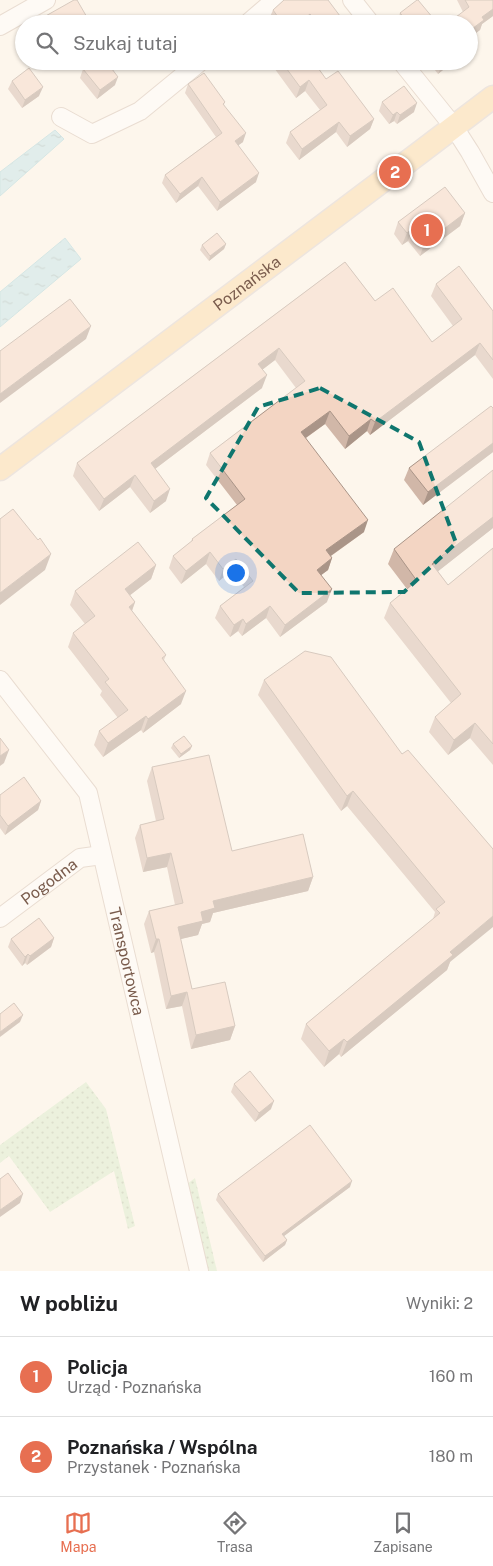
<!DOCTYPE html>
<html lang="pl">
<head>
<meta charset="utf-8">
<style>
	body { margin:0; font-family:"Public Sans",sans-serif; background:#f6f6f6; color:#202124 }
	.you { position:absolute; left:235px; top:572px; width:18px; height:18px; margin:-12px; border:4px solid #fff; border-radius:50%; background:#1a73e8; box-shadow:0 0 0 8px #1a73e833 }
	.badge { display:grid; place-items:center; width:32px; height:32px; border-radius:50%; background:#e76f51; color:#fff; font-size:16px; font-weight:700 }
	.pin { position:absolute; translate:-50% -50%; border:2px solid #fff; box-shadow:0 1px 5px #0006 }
	.list { margin:0; padding:0; list-style:none }
	h2 { display:flex; justify-content:space-between; align-items:center; height:65px; margin:0; padding:0 20px; font-size:21px }
	h2 small { font-size:16px; font-weight:400; color:#757577 }
	.list li { display:grid; grid-template-columns:32px 1fr auto; gap:15px; align-items:center; box-sizing:border-box; height:80px; padding:0 20px; border-top:1px solid #e0e0e0 }
	.list b { display:block; font-size:19px; white-space:nowrap }
	.list p { margin:0; font-size:16px; white-space:nowrap; color:#757577 }
	.list em { font-size:16px; font-style:normal; color:#757577 }
	.icon { flex:none; width:28px; height:28px; fill:none; stroke:currentColor; stroke-width:2; stroke-linecap:round; stroke-linejoin:round }
	.map { position:relative; flex:none; width:493px; height:1271px; overflow:hidden }
	.search { position:absolute; background:#fff; box-shadow:0 1px 4px #0004; left:15px; right:15px; top:15px; height:55px; display:flex; align-items:center; gap:12px; box-sizing:border-box; padding:0 18px; border-radius:28px; color:#757577; font-size:19px }
	.sheet { height:225px; background:#fff }
	nav { display:flex; justify-content:space-around; align-items:center; box-sizing:border-box; height:70px; border-top:1px solid #e0e0e0; background:#fff; font-size:14px; color:#757577 }
	nav a { display:grid; justify-items:center; gap:2px }
	nav .on { color:#e76f51 }
	.map>svg:first-child { display:block }
</style>
</head>
<body>
<div class="map">
<svg width="493" height="1271" viewBox="0 0 493 1271">
	<defs>
		<pattern id="grass-dots" width="8" height="8" patternUnits="userSpaceOnUse" patternTransform="scale(1.25)"><rect width="8" height="8" fill="#d8ecc9"/><path d="M2 2h.1M6 6h.1" fill="none" stroke="#b4c2a5" stroke-width="1.8" stroke-linecap="round"/></pattern>
		<pattern id="water-ripples" width="26" height="14" patternUnits="userSpaceOnUse" patternTransform="scale(1.25)"><rect width="26" height="14" fill="#bfe3e8"/><path d="M2 4q2-2 4 0t4 0M15 11q2-2 4 0t4 0" fill="none" stroke="#a0bbbe"/></pattern>
	</defs>
	<rect width="100%" height="100%" fill="#fdf6ec"/>
	<g fill="url(#grass-dots)">
		<polygon points="86,1082 106,1109 135,1226 128,1229 114,1171 50,1212 9,1156 0,1163 0,1145"/>
		<polygon points="195,1178 217,1271 207,1271 187,1184"/>
	</g>
	<g fill="url(#water-ripples)" stroke="#a5d3da">
		<polygon points="55,130 64,139 0,196 0,172"/>
		<polygon points="65,238 81,259 0,327 0,292"/>
	</g>
	<g fill="none" stroke-linecap="round" stroke-linejoin="round">
		<defs>
			<g id="minor">
				<polyline points="352,0 371,24"/>
				<polyline points="247,24 275,0"/>
				<polyline points="0,26 46,0"/>
				<polyline points="401,61 454,127 470,152 493,193"/>
				<polyline points="61,117 92,134 140,111 201,61"/>
				<path id="s1" d="M0,680L88,793L199,1271"/>
				<path id="s2" d="M0,918L80,858L102,855"/>
			</g>
			<g id="major">
				<path id="s3" d="M0,469L422,151L493,97"/>
			</g>
		</defs>
		<use href="#minor" stroke="#d1beb0" stroke-width="20"/>
		<use href="#major" stroke="#dad1cd" stroke-width="25"/>
		<use href="#minor" stroke="#fff" stroke-width="18"/>
		<use href="#major" stroke="#fbd9a5" stroke-width="22"/>
	</g>
	<g fill="#d1b7a8">
		<polygon points="284,0 346,24 308,24 307,23 306,24 273,24 269,19 273,10"/>
		<polygon points="457,0 493,0 493,16 482,24 480,30 469,38 469,24"/>
		<polygon points="400,13 438,24 397,24"/>
		<polygon points="269,61 313,61 326,79 374,119 370,129 347,147 336,132 299,160 286,143 290,132 320,110 305,91 296,98"/>
		<polygon points="332,61 342,61 336,66"/>
		<polygon points="428,61 454,61 438,74"/>
		<polygon points="83,69 115,85 97,99 80,78"/>
		<polygon points="12,81 39,96 22,108 8,89"/>
		<polygon points="188,84 225,102 224,105 243,142 238,145 256,182 217,211 198,186 176,203 162,183 165,175 216,137 185,93"/>
		<polygon points="382,102 414,112 397,124 394,121 389,124 379,111"/>
		<polygon points="465,213 460,226 420,256 408,241 402,245 394,234 398,222"/>
		<polygon points="226,244 224,249 209,261 200,250 202,245"/>
		<polygon points="345,262 375,301 432,342 453,326 431,296 436,284 493,311 493,379 475,355 370,435 367,431 345,449 325,424 306,438 364,532 331,556 332,558 328,570 321,575 327,602 280,637 266,618 242,636 238,631 230,637 215,618 220,606 244,587 231,571 219,581 206,564 181,584 169,568 173,556 191,542 192,539 237,505 206,465 210,453 296,388 275,360 262,370 262,388 155,469 166,501 150,513 130,487 99,511 73,476 77,463"/>
		<polygon points="493,408 493,452 423,505 404,480 409,468"/>
		<polygon points="493,528 438,571 448,585 493,548 493,765 470,738 448,755 429,732 435,717 451,703 384,618 390,603 407,589 388,564 394,549"/>
		<polygon points="156,565 151,579 130,595 135,602 132,611 166,655 164,660 181,704 143,733 141,730 103,757 94,745 99,731 118,718 100,695 102,691 68,647 73,633 85,624 70,605 75,591"/>
		<polygon points="264,680 402,754 493,849 447,970 341,1057 339,1054 324,1067 301,1039 306,1024 433,919 435,912 347,806 341,811 258,695"/>
		<polygon points="173,744 192,746 190,750 179,758 171,748"/>
		<polygon points="152,767 232,851 313,877 308,891 213,913 210,922 202,924 198,935 180,939 192,989 235,1026 230,1040 191,1049 182,1006 166,1009 154,952 151,953 144,924 149,911 175,905 167,867 143,872 135,838 140,825 156,821 147,781"/>
		<polygon points="0,795 41,801 38,810 5,835 0,828"/>
		<polygon points="54,938 51,947 27,965 25,963 22,966 8,947 11,939"/>
		<polygon points="234,1084 271,1109 255,1122 231,1092"/>
		<polygon points="350,1187 284,1236 287,1240 285,1245 263,1262 216,1200 218,1194"/>
	</g>
	<g fill="#aa9588">
		<polygon points="493,9 493,16 482,24 480,30 469,38 469,31 482,17"/>
		<polygon points="310,14 307,23 306,24 298,24"/>
		<polygon points="88,19 86,24 80,24"/>
		<polygon points="338,61 342,61 336,66"/>
		<polygon points="446,61 454,61 438,74 442,65"/>
		<polygon points="118,77 115,85 97,99 100,90"/>
		<polygon points="309,80 305,91 296,98 300,87"/>
		<polygon points="43,87 39,96 22,108 25,100"/>
		<polygon points="417,103 414,112 397,124 400,115"/>
		<polygon points="397,112 394,121 389,124 393,115"/>
		<polygon points="374,119 370,129 347,147 350,136"/>
		<polygon points="339,122 336,132 299,160 302,149"/>
		<polygon points="246,133 243,142 232,150 235,141"/>
		<polygon points="259,173 256,182 217,211 220,202"/>
		<polygon points="202,177 198,186 176,203 180,194"/>
		<polygon points="465,213 460,226 420,256 424,244"/>
		<polygon points="413,228 408,241 402,245 407,233"/>
		<polygon points="226,244 224,249 209,261 210,256"/>
		<polygon points="91,326 86,339 0,403 0,394"/>
		<polygon points="480,343 475,355 370,435 375,422"/>
		<polygon points="279,348 275,360 254,376 258,364"/>
		<polygon points="267,375 262,388 147,475 151,463"/>
		<polygon points="330,411 325,424 297,444 301,432"/>
		<polygon points="371,419 367,431 345,449 349,436"/>
		<polygon points="493,443 493,452 423,505 428,492"/>
		<polygon points="135,475 130,487 99,511 104,499"/>
		<polygon points="170,489 166,501 150,513 154,501"/>
		<polygon points="493,509 493,528 427,580 432,564"/>
		<polygon points="368,520 364,532 322,562 326,550"/>
		<polygon points="210,552 206,564 181,584 186,571"/>
		<polygon points="51,554 45,570 0,605 0,593"/>
		<polygon points="332,558 328,570 312,582 317,570"/>
		<polygon points="236,559 231,571 219,581 223,569"/>
		<polygon points="156,565 151,579 120,603 125,589"/>
		<polygon points="332,589 327,602 280,637 285,625"/>
		<polygon points="135,602 130,616 129,607"/>
		<polygon points="270,606 266,618 242,636 246,624"/>
		<polygon points="243,619 238,631 230,637 234,625"/>
		<polygon points="186,691 181,704 143,733 148,719"/>
		<polygon points="146,716 141,730 103,757 108,743"/>
		<polygon points="475,723 470,738 448,755 454,740"/>
		<polygon points="192,746 190,750 179,758 181,754"/>
		<polygon points="9,750 4,763 0,766 0,756"/>
		<polygon points="353,791 347,806 341,811 347,796"/>
		<polygon points="41,801 38,810 5,835 8,826"/>
		<polygon points="171,853 167,867 143,872 147,858"/>
		<polygon points="313,877 308,891 213,913 210,922 202,924 198,935 173,941 178,927 201,912 213,901"/>
		<polygon points="493,916 493,927 450,962 447,970 341,1057 347,1042 450,952"/>
		<polygon points="54,938 51,947 27,965 30,956"/>
		<polygon points="156,939 159,939 154,952 151,953"/>
		<polygon points="28,954 25,963 22,966 25,957"/>
		<polygon points="187,992 182,1006 166,1009 171,996"/>
		<polygon points="23,1015 20,1022 0,1037 0,1032"/>
		<polygon points="235,1026 230,1040 191,1049 196,1035"/>
		<polygon points="344,1039 339,1054 324,1067 329,1051"/>
		<polygon points="274,1101 271,1109 255,1122 259,1113"/>
		<polygon points="352,1181 350,1187 280,1239 282,1234"/>
		<polygon points="23,1194 20,1203 0,1217 0,1210"/>
		<polygon points="287,1240 285,1245 263,1262 265,1256"/>
	</g>
	<g fill="#f3d5c3" stroke="#aa9588">
		<polygon points="74,0 77,0 88,19 80,24 36,24 35,22"/>
		<polygon points="284,0 328,0 346,24 318,24 310,14 298,24 283,24 273,10"/>
		<polygon points="417,0 418,0 438,24 409,24 400,13"/>
		<polygon points="465,0 493,0 493,9 482,17 484,20 469,31 469,24 447,24 469,7"/>
		<polygon points="93,61 106,61 118,77 100,90 83,69"/>
		<polygon points="281,61 313,61 326,79 338,71 374,119 350,136 339,122 302,149 290,132 327,105 309,80 300,87"/>
		<polygon points="439,61 446,61 442,65"/>
		<polygon points="29,68 43,87 25,100 12,81"/>
		<polygon points="204,73 225,102 223,104 246,133 235,141 259,173 220,202 202,177 180,194 165,175 222,133 188,84"/>
		<polygon points="404,86 417,103 400,115 397,112 393,115 382,102"/>
		<polygon points="445,187 465,213 424,244 413,228 407,233 398,222"/>
		<polygon points="217,233 226,244 210,256 202,245"/>
		<polygon points="345,262 375,301 393,288 432,342 462,319 436,284 459,266 493,311 493,360 480,343 375,422 371,419 349,436 330,411 301,432 368,520 326,550 332,558 317,570 332,589 285,625 270,606 246,624 243,619 234,625 220,606 253,581 236,559 223,569 210,552 186,571 173,556 193,540 192,539 245,499 210,453 305,381 279,348 258,364 267,375 151,463 170,489 154,501 135,475 104,499 77,463"/>
		<polygon points="70,299 91,326 0,394 0,351"/>
		<polygon points="491,406 493,408 493,443 428,492 409,468"/>
		<polygon points="493,470 493,517 432,564 448,585 493,548 493,744 475,723 454,740 435,717 461,694 390,603 417,581 394,549"/>
		<polygon points="13,509 38,540 40,538 51,554 0,593 0,519"/>
		<polygon points="138,542 156,565 125,589 135,602 129,607 166,655 162,658 186,691 148,719 146,716 108,743 99,731 128,710 105,682 109,679 73,633 95,616 75,591"/>
		<polygon points="305,651 331,657 402,754 408,750 493,849 493,916 450,952 453,955 347,1042 344,1039 329,1051 306,1024 440,913 436,909 445,902 353,791 347,796 264,680"/>
		<polygon points="184,736 192,746 181,754 173,744"/>
		<polygon points="0,738 9,750 0,756"/>
		<polygon points="209,755 232,851 303,834 313,877 213,901 215,908 201,912 203,921 178,927 192,989 225,982 235,1026 196,1035 187,992 171,996 159,939 156,939 149,911 183,903 171,853 147,858 140,825 164,819 152,767"/>
		<polygon points="24,777 41,801 8,826 0,815 0,795"/>
		<polygon points="39,918 54,938 30,956 28,954 25,957 11,939"/>
		<polygon points="14,1003 23,1015 0,1032 0,1014"/>
		<polygon points="250,1071 274,1101 259,1113 234,1084"/>
		<polygon points="310,1125 352,1181 282,1234 287,1240 265,1256 218,1194"/>
		<polygon points="8,1173 23,1194 0,1210 0,1179"/>
	</g>
	<path d="M0 0H493V1271H0ZM320,388L419,442L456,543L404,592L299,593L206,498L258,407Z" fill="#fdf6ec" fill-opacity=".55" fill-rule="evenodd"/>
	<path fill="none" stroke="#0f766e" stroke-width="4" stroke-dasharray="10 6" stroke-linejoin="round" d="M320,388L419,442L456,543L404,592L299,593L206,498L258,407Z"/>
	<g text-anchor="middle" dominant-baseline="central" stroke-width="4.5" stroke-linejoin="round" paint-order="stroke">
		<g font-size="16" fill="#7a5c4d" stroke="#fffaf3">
			<text stroke="none"><textPath href="#s3" startOffset="309">Poznańska</textPath></text>
			<text stroke="none"><textPath href="#s2" startOffset="61">Pogodna</textPath></text>
			<text stroke="none"><textPath href="#s1" startOffset="316">Transportowca</textPath></text>
		</g>
	</g>
</svg>
<div class="you"></div>
<div class="pin badge" style="left:427px;top:230px">1</div>
<div class="pin badge" style="left:395px;top:172px">2</div>
<div class="search"><svg class="icon" aria-label="search" viewBox="0 0 24 24"><circle cx="10" cy="10" r="6"/><path d="M15 15l6 6"/></svg>Szukaj tutaj</div>
</div>
<section class="sheet">
<h2>W pobliżu<small>Wyniki: 2</small></h2>
<ul class="list">
<li><span class="badge">1</span><div><b>Policja</b><p>Urząd · Poznańska</p></div><em>160 m</em></li>
<li><span class="badge">2</span><div><b>Poznańska / Wspólna</b><p>Przystanek · Poznańska</p></div><em>180 m</em></li>
</ul>
</section>
<nav>
<a class="on"><svg class="icon" aria-label="map" viewBox="0 0 24 24"><path d="M3 6l6-2 6 2 6-2v14l-6 2-6-2-6 2zM9 4v14M15 6v14"/></svg>Mapa</a>
<a><svg class="icon" aria-label="directions" viewBox="0 0 24 24"><path d="M12 3l9 9-9 9-9-9zM9 14v-3h6M13 9l2 2-2 2"/></svg>Trasa</a>
<a><svg class="icon" aria-label="saved" viewBox="0 0 24 24"><path d="M7 4h10v16l-5-4-5 4z"/></svg>Zapisane</a>
</nav>
</body>
</html>
